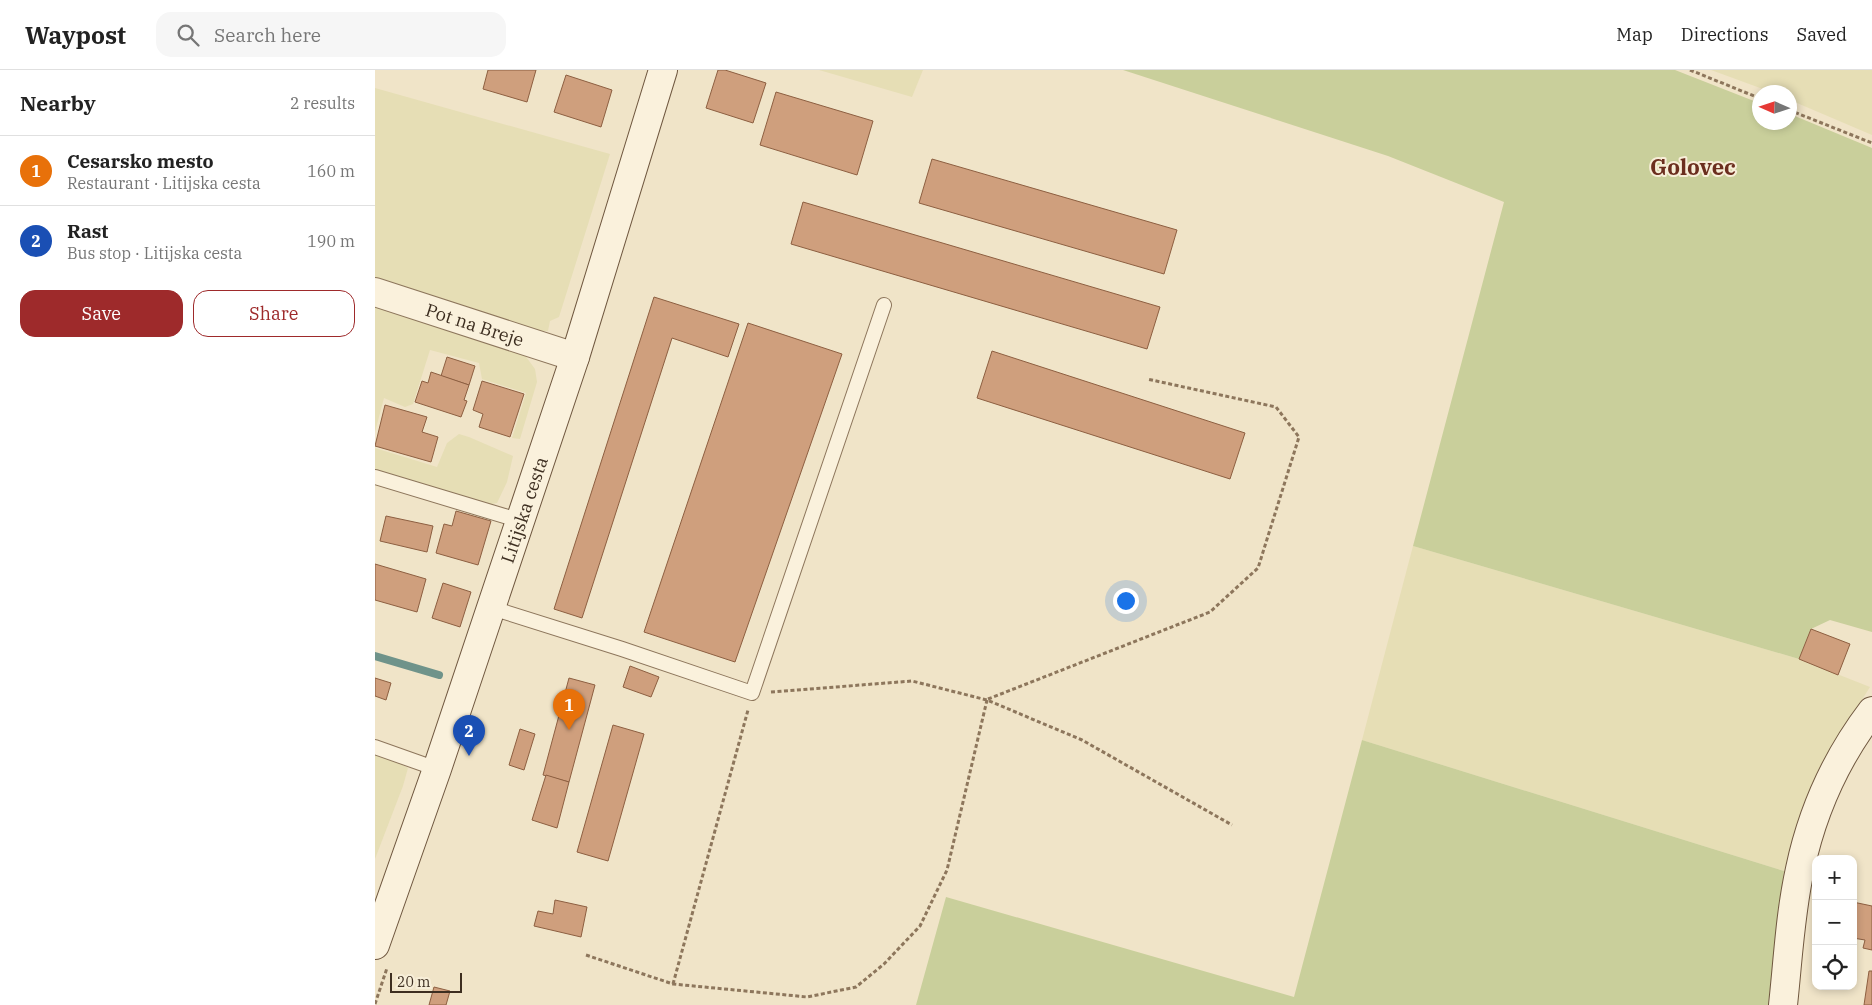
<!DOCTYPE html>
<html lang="en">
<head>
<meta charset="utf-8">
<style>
	body { margin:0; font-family:"IBM Plex Serif",serif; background:#f6f6f6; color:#222 }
	.controls { position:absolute; right:15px; bottom:15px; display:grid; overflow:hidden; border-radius:10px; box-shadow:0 2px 8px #0003 }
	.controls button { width:45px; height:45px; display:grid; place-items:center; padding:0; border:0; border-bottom:1px solid #e0e0e0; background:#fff; color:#222; font:25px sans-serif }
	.compass { position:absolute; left:1377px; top:15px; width:45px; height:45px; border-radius:50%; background:#fff; box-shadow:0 2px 8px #0003; rotate:273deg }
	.scale { position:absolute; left:15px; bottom:12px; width:72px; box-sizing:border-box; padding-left:5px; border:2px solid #3d2e20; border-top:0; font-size:14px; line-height:18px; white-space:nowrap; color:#3d2e20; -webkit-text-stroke:4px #f7eed8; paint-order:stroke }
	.you { position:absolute; left:750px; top:530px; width:18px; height:18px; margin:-12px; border:4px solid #fff; border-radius:50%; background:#1a73e8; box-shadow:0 0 0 8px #1a73e833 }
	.badge { display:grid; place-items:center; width:32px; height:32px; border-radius:50%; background:#9e2a2b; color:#fff; font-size:16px; font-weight:700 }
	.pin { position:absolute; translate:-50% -41px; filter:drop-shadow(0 1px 2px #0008) }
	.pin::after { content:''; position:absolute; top:26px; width:18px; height:15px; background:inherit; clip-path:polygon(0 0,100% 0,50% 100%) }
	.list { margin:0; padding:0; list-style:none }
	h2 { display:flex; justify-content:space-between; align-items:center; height:65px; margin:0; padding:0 20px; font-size:21px }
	h2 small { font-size:16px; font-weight:400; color:#767676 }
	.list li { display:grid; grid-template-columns:32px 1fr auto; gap:15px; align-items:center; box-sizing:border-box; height:70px; padding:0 20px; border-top:1px solid #e0e0e0 }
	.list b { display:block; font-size:19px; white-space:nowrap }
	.list p { margin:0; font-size:16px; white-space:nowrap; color:#767676 }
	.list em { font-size:16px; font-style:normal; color:#767676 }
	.actions { display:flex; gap:10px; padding:15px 20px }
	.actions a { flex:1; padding:11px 0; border:1px solid #9e2a2b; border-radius:15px; text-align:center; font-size:18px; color:#9e2a2b }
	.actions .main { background:#9e2a2b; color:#fff }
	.icon { flex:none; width:28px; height:28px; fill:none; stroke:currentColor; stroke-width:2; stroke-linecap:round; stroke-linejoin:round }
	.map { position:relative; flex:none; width:1497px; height:935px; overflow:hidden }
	header { display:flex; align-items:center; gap:30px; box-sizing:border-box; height:70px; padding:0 25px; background:#fff; border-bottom:1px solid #e0e0e0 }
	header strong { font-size:24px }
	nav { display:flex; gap:28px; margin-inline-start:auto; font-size:18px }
	.search { width:350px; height:45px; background:#f6f6f6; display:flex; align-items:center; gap:12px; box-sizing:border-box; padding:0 18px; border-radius:15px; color:#767676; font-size:19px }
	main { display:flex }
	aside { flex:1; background:#fff }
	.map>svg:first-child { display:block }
</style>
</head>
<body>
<header>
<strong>Waypost</strong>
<div class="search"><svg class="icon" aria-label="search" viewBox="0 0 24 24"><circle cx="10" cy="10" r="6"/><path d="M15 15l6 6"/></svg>Search here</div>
<nav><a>Map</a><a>Directions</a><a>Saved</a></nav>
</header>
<main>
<aside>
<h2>Nearby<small>2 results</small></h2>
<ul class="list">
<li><span class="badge" style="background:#e8710a">1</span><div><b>Cesarsko mesto</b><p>Restaurant · Litijska cesta</p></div><em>160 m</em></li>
<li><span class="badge" style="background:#1a4fb4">2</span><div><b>Rast</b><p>Bus stop · Litijska cesta</p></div><em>190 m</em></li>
</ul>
<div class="actions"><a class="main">Save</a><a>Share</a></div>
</aside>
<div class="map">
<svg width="1497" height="935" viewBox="0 0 1497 935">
	<rect width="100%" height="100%" fill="#f0e4c8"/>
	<g fill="#e6deb5">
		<polygon points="444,0 548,0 537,27"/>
		<polygon points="1336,0 1497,0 1497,65 1415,30 1414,22 1396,22"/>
		<polygon points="0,18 235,84 184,247 175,251 173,261 156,261 0,212"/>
		<polygon points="0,236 149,284 160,299 162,312 145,369 137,368 151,323 107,309 104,293 55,280 38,334 30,337 9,328 0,362"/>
		<polygon points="84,364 94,367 138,386 132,412 122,433 112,435 0,406 0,378 62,397 72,373"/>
		<polygon points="1038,476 1424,589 1495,617 1464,666 1436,717 1409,801 987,670"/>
		<polygon points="0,684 17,689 33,698 28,716 0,789"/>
	</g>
	<g fill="#c9cf9b">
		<polygon points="748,0 1300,0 1384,33 1384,52 1414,52 1415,44 1497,78 1497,562 1455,550 1436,559 1424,589 1038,476 1129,132 1013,86"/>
		<polygon points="987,670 1409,801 1393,935 541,935 571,827 919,927"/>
	</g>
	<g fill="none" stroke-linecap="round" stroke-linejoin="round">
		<polyline stroke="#6f938a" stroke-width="8" points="0,586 64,605"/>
	</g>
	<g fill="#cf9f7d" stroke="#8d5f41">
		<polygon points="113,0 161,0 152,32 108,19"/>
		<polygon points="343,0 350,0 391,13 378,53 331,38"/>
		<polygon points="191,5 237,20 226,57 179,42"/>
		<polygon points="401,22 498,51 482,105 385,75"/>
		<polygon points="557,89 802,160 789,204 544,133"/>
		<polygon points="428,132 785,237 772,279 416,174"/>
		<polygon points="279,227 364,254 353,287 297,268 207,548 179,539"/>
		<polygon points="373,253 467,284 360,592 269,562"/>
		<polygon points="617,281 870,363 855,409 602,328"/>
		<polygon points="72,287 100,296 94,315 66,306"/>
		<polygon points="56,302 94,315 89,330 92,331 86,347 40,332 47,311 53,313"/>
		<polygon points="107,311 149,324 135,367 104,357 108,344 98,340"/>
		<polygon points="10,335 52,347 47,362 63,367 56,392 0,376"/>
		<polygon points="81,441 116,451 103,495 61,483 69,454 77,456"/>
		<polygon points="11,446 58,456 52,482 5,471"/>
		<polygon points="0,494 51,509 42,542 0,530"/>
		<polygon points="68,513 96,522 85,557 57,548"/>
		<polygon points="1436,559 1475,574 1463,605 1424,589"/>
		<polygon points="255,596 284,607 276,627 248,617"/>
		<polygon points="0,608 16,613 11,630 0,626"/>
		<polygon points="194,608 220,615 194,712 168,705"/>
		<polygon points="238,655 269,664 233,791 202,782"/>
		<polygon points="145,659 160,664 149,700 134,695"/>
		<polygon points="171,705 194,712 182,758 157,750"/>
		<polygon points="180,830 212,837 206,867 159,856 163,841 178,844"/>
		<polygon points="1478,832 1497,836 1497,880 1488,878 1490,870 1478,868"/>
		<polygon points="1494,901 1497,901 1497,935 1489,935"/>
		<polygon points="59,917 75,921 71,935 54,935"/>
	</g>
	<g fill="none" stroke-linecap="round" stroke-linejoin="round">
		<defs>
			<g id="lane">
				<polyline points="0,407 146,451"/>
				<polyline points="117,538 247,579 377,623 509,235"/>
				<polyline points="0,677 62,699"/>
			</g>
			<g id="street">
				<path id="s1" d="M0,222L200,287"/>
			</g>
			<g id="secondary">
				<path id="s2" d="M0,875L62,699L200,287L288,0"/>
				<path d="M1408,935C1413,890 1415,844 1425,799C1437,742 1462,687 1497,641"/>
			</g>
		</defs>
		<use href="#lane" stroke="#8d765c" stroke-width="16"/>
		<use href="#street" stroke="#8d765c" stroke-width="30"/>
		<use href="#secondary" stroke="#6f573f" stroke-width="30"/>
		<g stroke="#8d765c" stroke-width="3" stroke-dasharray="4 2.5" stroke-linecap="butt">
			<polyline points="1315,0 1384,28"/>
			<polyline points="1414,40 1497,73"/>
			<polyline points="396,622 537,611 612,630 707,670 857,755"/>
			<polyline points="613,629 835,542 883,498 924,367 901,337 772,309"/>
			<polyline points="211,885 298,914 432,927 481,917 509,894 545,856 572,800 612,630"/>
			<polyline points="298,914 373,640"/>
			<polyline points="0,934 12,898"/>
		</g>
		<use href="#lane" stroke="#faf1dc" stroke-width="14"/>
		<use href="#street" stroke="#faf1dc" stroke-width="28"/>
		<use href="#secondary" stroke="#faf1dc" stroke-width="28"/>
	</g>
	<g text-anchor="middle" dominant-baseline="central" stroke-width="4" stroke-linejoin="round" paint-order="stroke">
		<g font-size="18" fill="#3d2e20" stroke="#f7eed8">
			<text stroke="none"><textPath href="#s1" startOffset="105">Pot na Breje</textPath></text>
			<text stroke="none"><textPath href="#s2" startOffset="460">Litijska cesta</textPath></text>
		</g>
		<g font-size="22" font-weight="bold" fill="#6b2e1e" stroke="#f7eed8">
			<text x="1318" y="96">Golovec</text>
		</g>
	</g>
</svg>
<div class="controls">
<button>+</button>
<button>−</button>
<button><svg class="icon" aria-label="locate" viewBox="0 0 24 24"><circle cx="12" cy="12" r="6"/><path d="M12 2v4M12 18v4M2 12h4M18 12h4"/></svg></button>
</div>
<svg class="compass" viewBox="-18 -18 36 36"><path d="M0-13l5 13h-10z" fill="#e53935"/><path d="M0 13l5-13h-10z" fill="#767676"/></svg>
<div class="scale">20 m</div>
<div class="you"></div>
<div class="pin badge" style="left:194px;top:660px;background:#e8710a">1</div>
<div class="pin badge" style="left:94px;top:686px;background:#1a4fb4">2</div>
</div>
</main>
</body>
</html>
